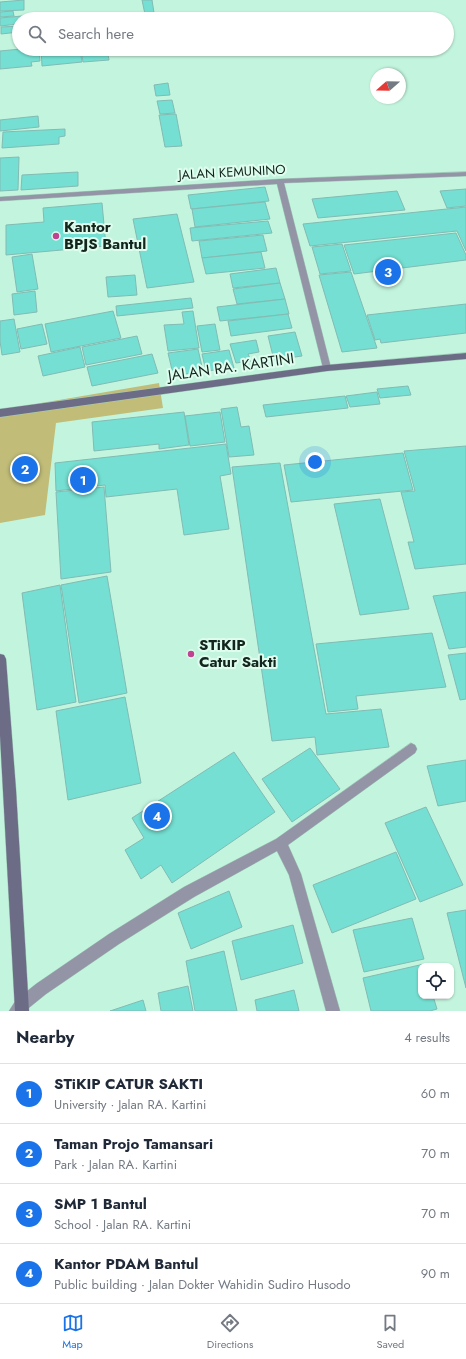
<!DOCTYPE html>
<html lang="en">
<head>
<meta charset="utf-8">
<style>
	body { margin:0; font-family:Jost,sans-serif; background:#f6f6f7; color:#1f2937 }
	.controls { position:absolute; right:12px; bottom:12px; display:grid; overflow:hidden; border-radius:8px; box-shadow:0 1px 3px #0004 }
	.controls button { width:36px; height:36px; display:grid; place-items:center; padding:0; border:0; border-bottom:1px solid #e0e1e3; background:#fff; color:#1f2937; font:20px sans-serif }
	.compass { position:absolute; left:370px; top:68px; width:36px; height:36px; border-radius:50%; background:#fff; box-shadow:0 1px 3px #0004; rotate:250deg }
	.you { position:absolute; left:315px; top:462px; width:14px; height:14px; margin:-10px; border:3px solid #fff; border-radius:50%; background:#1a73e8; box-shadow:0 0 0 6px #1a73e833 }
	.badge { display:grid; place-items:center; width:26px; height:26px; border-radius:50%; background:#1a73e8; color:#fff; font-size:13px; font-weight:700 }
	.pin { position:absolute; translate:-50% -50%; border:2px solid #fff; box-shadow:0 1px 4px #0006 }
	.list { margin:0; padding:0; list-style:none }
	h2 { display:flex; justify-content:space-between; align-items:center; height:52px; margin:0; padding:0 16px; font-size:17px }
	h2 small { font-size:13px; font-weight:400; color:#747a83 }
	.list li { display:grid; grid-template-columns:26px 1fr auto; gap:12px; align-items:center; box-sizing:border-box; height:60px; padding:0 16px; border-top:1px solid #e0e1e3 }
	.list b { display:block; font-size:15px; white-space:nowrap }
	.list p { margin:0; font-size:13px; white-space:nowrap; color:#747a83 }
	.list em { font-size:13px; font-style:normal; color:#747a83 }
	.icon { flex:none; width:22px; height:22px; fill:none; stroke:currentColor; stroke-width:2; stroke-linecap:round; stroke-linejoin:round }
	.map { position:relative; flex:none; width:466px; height:1011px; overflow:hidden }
	.search { position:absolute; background:#fff; box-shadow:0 1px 3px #0004; left:12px; right:12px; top:12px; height:44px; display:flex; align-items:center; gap:10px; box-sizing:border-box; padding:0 14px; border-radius:22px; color:#747a83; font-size:15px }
	.sheet { height:292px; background:#fff }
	nav { display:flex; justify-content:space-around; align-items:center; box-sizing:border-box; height:56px; border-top:1px solid #e0e1e3; background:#fff; font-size:11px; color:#747a83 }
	nav a { display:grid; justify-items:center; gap:2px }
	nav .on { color:#1a73e8 }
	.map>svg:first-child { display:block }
</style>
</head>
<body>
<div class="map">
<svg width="466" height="1011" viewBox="0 0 466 1011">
	<rect width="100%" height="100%" fill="#c3f5de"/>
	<polygon fill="#c1bd78" points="159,383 163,408 56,423 45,515 0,523 0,410"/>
	<g fill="#74dfd2" stroke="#82bbb4">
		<polygon points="24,0 24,10 0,11 0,2"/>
		<polygon points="142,0 152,0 155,19 146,19"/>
		<polygon points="13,11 14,16 0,17 0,12"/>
		<polygon points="33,15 33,19 19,19 19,24 0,26 0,18"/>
		<polygon points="19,26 19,32 1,34 1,27"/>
		<polygon points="21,49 39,49 40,61 31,62 32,66 0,69 0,51"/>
		<polygon points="41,49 80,49 82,62 42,66"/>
		<polygon points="81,49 107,49 109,60 83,62"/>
		<polygon points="168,83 170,95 156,96 154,85"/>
		<polygon points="172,100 175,113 160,114 157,101"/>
		<polygon points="176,114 182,146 165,147 159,115"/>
		<polygon points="38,116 39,127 0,131 0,120"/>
		<polygon points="65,129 65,136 59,137 59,144 2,148 3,132"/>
		<polygon points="19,157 18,190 0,191 0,158"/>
		<polygon points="78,172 78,186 21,190 22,175"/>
		<polygon points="265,187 269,201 191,209 188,195"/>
		<polygon points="466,189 466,206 447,208 440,191"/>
		<polygon points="397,191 405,210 318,218 312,199"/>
		<polygon points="265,202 270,219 195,227 192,209"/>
		<polygon points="102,203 106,246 6,255 6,225 44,222 43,208"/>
		<polygon points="466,207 466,251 457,231 310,246 303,224"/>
		<polygon points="177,214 194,282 147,288 133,219"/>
		<polygon points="268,221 272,233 192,241 190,228"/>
		<polygon points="456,233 466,255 466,260 354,274 344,245"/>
		<polygon points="263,235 267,251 202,258 199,241"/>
		<polygon points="342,244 351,271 320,274 312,247"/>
		<polygon points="261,252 265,268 206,274 202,258"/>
		<polygon points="32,254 38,289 17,292 12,257"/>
		<polygon points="276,268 280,283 233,288 230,274"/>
		<polygon points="351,272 377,348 342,352 319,275"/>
		<polygon points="135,275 137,295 108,297 106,277"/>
		<polygon points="280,283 285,299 237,304 233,289"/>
		<polygon points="35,291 37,312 14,315 12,294"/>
		<polygon points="191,298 193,308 117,316 116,306"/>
		<polygon points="285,299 289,314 220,321 217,307"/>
		<polygon points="466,304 466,333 381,343 380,339 375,340 367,315"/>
		<polygon points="113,311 121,338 51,352 45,324"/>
		<polygon points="193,311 199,348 168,351 164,325 184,324 182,312"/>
		<polygon points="288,314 292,328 231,336 228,321"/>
		<polygon points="14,319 20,352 2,355 0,341 0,321"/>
		<polygon points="42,324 47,344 21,349 17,329"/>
		<polygon points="215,324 220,350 202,352 197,326"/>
		<polygon points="295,332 302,356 274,360 268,336"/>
		<polygon points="137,336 142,354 86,365 82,347"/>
		<polygon points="256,340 259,352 248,354 251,361 236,363 230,344"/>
		<polygon points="80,347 85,367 43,376 38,356"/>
		<polygon points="198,349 203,371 185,374 183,368 172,370 168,353"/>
		<polygon points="229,350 234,368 206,371 202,354"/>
		<polygon points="152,354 158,373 92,386 87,367"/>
		<polygon points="408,386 411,395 380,398 377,389"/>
		<polygon points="377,392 380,404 350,407 346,396"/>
		<polygon points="345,396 348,408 266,417 263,405"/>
		<polygon points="237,407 241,427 249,426 254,455 229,457 221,409"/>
		<polygon points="184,412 189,445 159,449 159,444 94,451 92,422"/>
		<polygon points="220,412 225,442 190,446 185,416"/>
		<polygon points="226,444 231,474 220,476 229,529 184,535 177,489 106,497 105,485 56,491 55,463"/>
		<polygon points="466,446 466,564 415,569 408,542 414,542 401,492 415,491 404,451"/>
		<polygon points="403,453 413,490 291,502 284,465"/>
		<polygon points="280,463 326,714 381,709 389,747 317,755 315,737 272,741 232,467"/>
		<polygon points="104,487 111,572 61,579 56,492"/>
		<polygon points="380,499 409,609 360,615 334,504"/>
		<polygon points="107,576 127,693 79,703 61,585"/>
		<polygon points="60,585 76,702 37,710 22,593"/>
		<polygon points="466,592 466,647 449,649 433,596"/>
		<polygon points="432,633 446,687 356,696 358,709 328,712 316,644"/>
		<polygon points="466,653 466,699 460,700 448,655"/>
		<polygon points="125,697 141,783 68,800 56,711"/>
		<polygon points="310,748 340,789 292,822 262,779"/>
		<polygon points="234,752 275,812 172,883 161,865 141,879 125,850 144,838 132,818"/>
		<polygon points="466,760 466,801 438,806 427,766"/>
		<polygon points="426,807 463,885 420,902 385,823"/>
		<polygon points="396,852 416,899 332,933 313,885"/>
		<polygon points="229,891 242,927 191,949 178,913"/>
		<polygon points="466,910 466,988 447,913"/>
		<polygon points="412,918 424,959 364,972 353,930"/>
		<polygon points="293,925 303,963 241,980 232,941"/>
		<polygon points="224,951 237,1011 195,1011 186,961"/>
		<polygon points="424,964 425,966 421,966 421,996 433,996 437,1009 430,1011 371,1011 363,978"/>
		<polygon points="188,986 193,1011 161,1011 158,993"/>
		<polygon points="294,990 299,1011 257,1011 255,1000"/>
		<polygon points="143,1000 146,1011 110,1011"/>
	</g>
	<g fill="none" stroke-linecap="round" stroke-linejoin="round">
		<defs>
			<g id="street">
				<polygon points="466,172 466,176 284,183 331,368 327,371 323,368 277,184 0,201 0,197 280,179"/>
				<polygon points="411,743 415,745 417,749 415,753 288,845 301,874 340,1011 326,1011 289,875 277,851 194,897 119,944 46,994 25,1011 9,1011 16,1000 36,984 109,934 184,887 276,839"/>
			</g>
			<g id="secondary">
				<polygon points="466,353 466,359 327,371 0,417 0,409 327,365"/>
				<polygon points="0,654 4,655 6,659 16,790 29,1011 15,1011 0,736"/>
			</g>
		</defs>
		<use href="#street" stroke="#a3d0bb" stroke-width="1"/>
		<use href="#secondary" stroke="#a3d0bb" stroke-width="1"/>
		<use href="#street" fill="#9494a7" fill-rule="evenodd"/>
		<use href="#secondary" fill="#6d6c87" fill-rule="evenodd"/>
	</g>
	<g fill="#c04392" stroke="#dffdef" stroke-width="1.5">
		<circle cx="56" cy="236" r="4"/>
		<circle cx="191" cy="654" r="4"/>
	</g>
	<g text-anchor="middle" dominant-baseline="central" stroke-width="4" stroke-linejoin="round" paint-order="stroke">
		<g font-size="13" fill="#12261e" stroke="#dffdef">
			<text transform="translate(232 172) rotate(-3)">JALAN KEMUNINO</text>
		</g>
		<g font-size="15" font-weight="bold" fill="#12261e" stroke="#dffdef" text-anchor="start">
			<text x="64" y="227">Kantor<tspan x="64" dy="17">BPJS Bantul</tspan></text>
			<text x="199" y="645">STiKIP<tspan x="199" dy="17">Catur Sakti</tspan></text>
		</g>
		<g font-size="15" fill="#12261e" stroke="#dffdef">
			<text transform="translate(231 367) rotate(-8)">JALAN RA. KARTINI</text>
		</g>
	</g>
</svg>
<div class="controls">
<button><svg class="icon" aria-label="locate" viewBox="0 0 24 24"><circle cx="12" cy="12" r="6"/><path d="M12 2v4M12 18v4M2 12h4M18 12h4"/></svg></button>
</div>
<svg class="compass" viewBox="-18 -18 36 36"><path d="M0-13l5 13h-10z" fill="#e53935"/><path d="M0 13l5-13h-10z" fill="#747a83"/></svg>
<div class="you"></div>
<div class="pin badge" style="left:83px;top:480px">1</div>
<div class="pin badge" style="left:25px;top:469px">2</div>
<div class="pin badge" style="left:388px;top:272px">3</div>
<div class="pin badge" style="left:157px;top:816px">4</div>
<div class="search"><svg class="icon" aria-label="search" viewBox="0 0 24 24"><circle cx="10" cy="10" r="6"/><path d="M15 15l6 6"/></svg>Search here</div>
</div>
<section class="sheet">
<h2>Nearby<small>4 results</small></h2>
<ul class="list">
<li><span class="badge">1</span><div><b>STiKIP CATUR SAKTI</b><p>University · Jalan RA. Kartini</p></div><em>60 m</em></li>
<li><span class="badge">2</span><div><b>Taman Projo Tamansari</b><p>Park · Jalan RA. Kartini</p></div><em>70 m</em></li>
<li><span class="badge">3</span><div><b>SMP 1 Bantul</b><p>School · Jalan RA. Kartini</p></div><em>70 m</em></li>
<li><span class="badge">4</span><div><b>Kantor PDAM Bantul</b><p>Public building · Jalan Dokter Wahidin Sudiro Husodo</p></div><em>90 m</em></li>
</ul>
</section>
<nav>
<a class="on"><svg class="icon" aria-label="map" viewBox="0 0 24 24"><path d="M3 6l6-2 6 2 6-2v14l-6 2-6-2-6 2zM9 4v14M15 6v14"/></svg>Map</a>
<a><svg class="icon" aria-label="directions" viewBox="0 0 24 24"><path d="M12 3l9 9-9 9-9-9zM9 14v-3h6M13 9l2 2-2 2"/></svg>Directions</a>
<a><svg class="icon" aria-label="saved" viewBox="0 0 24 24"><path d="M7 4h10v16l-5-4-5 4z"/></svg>Saved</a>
</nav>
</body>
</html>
